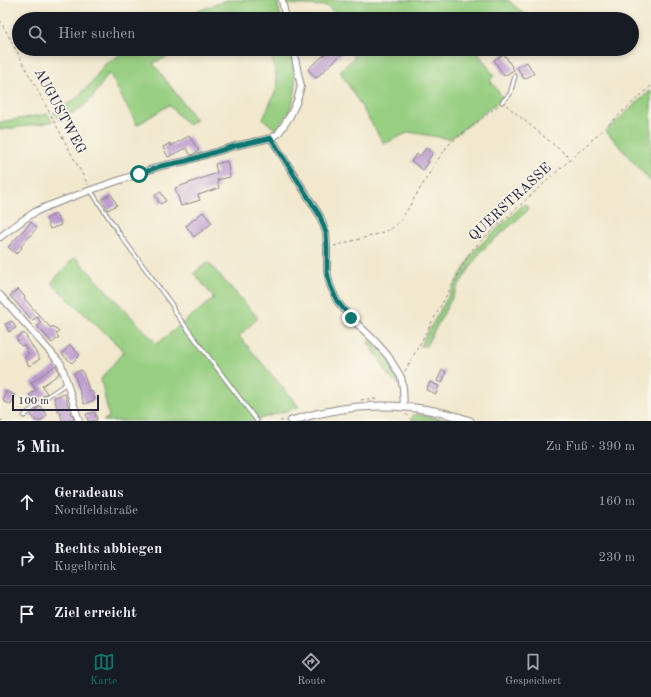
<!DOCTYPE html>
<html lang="de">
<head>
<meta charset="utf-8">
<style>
	body { margin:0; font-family:"Old Standard TT",serif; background:#20242c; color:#f1f3f6 }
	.scale { position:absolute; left:12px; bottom:10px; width:87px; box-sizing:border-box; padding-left:4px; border:2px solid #22223b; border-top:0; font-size:11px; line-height:14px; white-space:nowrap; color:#22223b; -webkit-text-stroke:3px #fbf7ec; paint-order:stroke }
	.stop { position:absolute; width:12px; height:12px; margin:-9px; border:3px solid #0f766e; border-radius:50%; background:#fff }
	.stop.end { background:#0f766e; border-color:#fff; box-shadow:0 1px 4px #0008 }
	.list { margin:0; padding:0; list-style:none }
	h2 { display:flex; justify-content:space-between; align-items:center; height:52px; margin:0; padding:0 16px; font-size:17px }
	h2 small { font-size:13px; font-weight:400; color:#9ea1a6 }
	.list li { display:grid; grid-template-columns:26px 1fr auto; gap:12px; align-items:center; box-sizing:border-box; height:56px; padding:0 16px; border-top:1px solid #363941 }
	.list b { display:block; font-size:15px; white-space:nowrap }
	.list p { margin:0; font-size:13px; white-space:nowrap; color:#9ea1a6 }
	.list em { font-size:13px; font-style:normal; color:#9ea1a6 }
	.icon { flex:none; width:22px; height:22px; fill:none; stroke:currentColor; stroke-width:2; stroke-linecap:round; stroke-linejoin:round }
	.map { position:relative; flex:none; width:651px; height:421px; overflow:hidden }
	.search { position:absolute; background:#171b24; box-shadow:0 2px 6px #0003; left:12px; right:12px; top:12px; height:44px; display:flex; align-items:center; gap:10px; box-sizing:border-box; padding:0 14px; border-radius:22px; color:#9ea1a6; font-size:15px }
	.sheet { height:220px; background:#171b24 }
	nav { display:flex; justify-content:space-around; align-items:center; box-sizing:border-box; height:56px; border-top:1px solid #363941; background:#171b24; font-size:11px; color:#9ea1a6 }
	nav a { display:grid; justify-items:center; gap:2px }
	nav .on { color:#0f766e }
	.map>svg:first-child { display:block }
</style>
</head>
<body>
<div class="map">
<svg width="651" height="421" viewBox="0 0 651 421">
	<rect width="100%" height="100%" fill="#fbf7ec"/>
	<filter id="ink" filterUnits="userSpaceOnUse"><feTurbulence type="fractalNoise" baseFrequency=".025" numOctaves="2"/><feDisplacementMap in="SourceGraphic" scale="8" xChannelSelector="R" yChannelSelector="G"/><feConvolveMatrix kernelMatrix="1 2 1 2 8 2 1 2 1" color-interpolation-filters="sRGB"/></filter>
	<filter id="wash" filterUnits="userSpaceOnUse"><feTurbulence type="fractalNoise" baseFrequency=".012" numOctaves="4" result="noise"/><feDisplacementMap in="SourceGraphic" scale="16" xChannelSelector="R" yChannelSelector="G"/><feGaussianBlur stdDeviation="0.9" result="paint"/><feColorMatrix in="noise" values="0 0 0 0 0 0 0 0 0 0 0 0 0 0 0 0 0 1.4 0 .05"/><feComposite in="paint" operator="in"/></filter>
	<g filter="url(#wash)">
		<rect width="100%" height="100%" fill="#f1e8ce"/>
		<g fill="#98cf82" stroke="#5d785e">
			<polygon points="227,0 277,0 281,19 262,19 262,18 258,19 178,19"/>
			<polygon points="285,0 508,0 530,19 340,19 327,6 285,4"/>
			<path d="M125,49H186L153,63L196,120L188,125L169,105L137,125L109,73C100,85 94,99 81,108C74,113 65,116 58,119L53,113L74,100L91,83L105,64L120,55Z"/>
			<path d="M270,49H289C296,74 300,91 287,115C284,120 279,125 276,130L263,119L277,88L276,75Z"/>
			<polygon points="354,49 483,49 478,53 494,76 490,80 503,98 450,139 409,132 384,144 340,71 355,57 350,53"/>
			<polygon points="651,90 651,182 606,131"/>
			<polygon points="48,114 52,122 0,130 0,122"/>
			<polygon points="524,204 528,207 526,212 481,251 460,283 426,346 420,346 474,251"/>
			<polygon points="75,257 157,344 214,298 194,273 208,262 258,318 239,336 299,407 253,421 103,421 109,417 101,379 124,351 51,283"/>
			<path d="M371,341C381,353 399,368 399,385L390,377L368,342Z"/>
			<polygon points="414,414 448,420 450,421 414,421 412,418"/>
		</g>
		<g id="blocks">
			<g fill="#bb9acf">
				<polygon points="331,49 340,49 343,53 316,78 308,69"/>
				<polygon points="504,54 514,70 504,76 494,60"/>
				<polygon points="527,62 534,74 524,79 517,67"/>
				<polygon points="189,136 199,151 191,155 186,148 168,157 163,147 170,143 171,146"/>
				<polygon points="426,148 433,153 427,161 429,162 423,170 411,161 417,154 420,156"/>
				<polygon points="227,161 230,177 217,180 219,188 198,195 200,200 181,206 175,188 217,173 215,164"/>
				<polygon points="161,192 166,201 160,204 155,195"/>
				<polygon points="111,194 117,205 108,210 102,199"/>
				<polygon points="203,212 212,223 194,237 186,226"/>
				<polygon points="56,214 61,225 50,229 46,219"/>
				<polygon points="31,222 37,228 21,246 22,248 16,254 8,247"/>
				<polygon points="18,289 25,297 24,298 36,312 51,328 53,326 59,332 56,334 59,337 52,343 37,326 41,324 38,317 32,320 10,296"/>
				<polygon points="12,321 16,328 9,332 5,324"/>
				<polygon points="24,333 40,359 29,366 24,357 29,354 24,345 21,346 16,338"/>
				<polygon points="70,345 80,355 72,363 62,354"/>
				<polygon points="56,365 59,374 42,386 47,393 35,403 29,395 36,390 31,383"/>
				<polygon points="82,370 90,392 92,391 95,400 84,404 74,373"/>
				<polygon points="442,370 446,372 442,383 437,381"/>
				<polygon points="430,382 439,386 436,394 426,390"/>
				<polygon points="6,391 15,395 11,405 3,401"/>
				<polygon points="65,394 71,415 72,414 74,421 62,421 60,412 58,412 54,397"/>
				<polygon points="40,406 47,415 41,421 36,421 31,415"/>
				<polygon points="95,412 97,420 88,421 86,414"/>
			</g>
		</g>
	</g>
	<g filter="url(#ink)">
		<use href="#blocks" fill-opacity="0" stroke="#8a8584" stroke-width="1"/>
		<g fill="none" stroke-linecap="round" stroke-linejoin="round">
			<defs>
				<g id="service">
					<polyline points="502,102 510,94 515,76"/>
					<polyline points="91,191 121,236 172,305 174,311 257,421"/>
					<polyline points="24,416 45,398 67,383"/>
				</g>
				<g id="minor">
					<polyline points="282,0 286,19"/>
					<polyline points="271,138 320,216 326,233 327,248 327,271 330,285 337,301 351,318 374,340 388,356 401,377 403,388 404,407"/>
					<polyline points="0,237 23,220 35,212 48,206 91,190 161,166 186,161 235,146 271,138 278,134 290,116 297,101 301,86 300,82 293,49"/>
					<polyline points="0,295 61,364 79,421"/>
				</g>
				<path id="tertiary" d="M291,421C349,402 412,400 470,421"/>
			</defs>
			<use href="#service" stroke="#8a8584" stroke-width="5"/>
			<use href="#minor" stroke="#8a8584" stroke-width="8"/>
			<use href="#tertiary" stroke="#8a8584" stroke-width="9"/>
			<g stroke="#8a8584" stroke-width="1" stroke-dasharray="3 3" stroke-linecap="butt">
				<polyline points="0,20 88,185"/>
				<polyline points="506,105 571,159"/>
				<polyline points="334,246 378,234 391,229 401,220 437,161 448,145 499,105"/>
				<polyline points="405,371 471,251 485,237 651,86"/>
				<polyline points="361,400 367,399 378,399"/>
				<polyline points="406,414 412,421"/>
				<polyline points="0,420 3,421"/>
				<polyline points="280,421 285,420"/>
			</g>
			<use href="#service" stroke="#fff" stroke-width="3"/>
			<use href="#minor" stroke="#fff" stroke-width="6"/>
			<use href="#tertiary" stroke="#fff" stroke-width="7"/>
		</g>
	</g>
	<g fill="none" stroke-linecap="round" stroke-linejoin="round" filter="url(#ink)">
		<polyline stroke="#0f766e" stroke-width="5" points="139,174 161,166 186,161 235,146 271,138 320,216 326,233 327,248 327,272 330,285 337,301 351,318"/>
	</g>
	<g text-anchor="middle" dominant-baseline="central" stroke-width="3" stroke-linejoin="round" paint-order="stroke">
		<g font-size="14" fill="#22223b" stroke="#fbf7ec">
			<text transform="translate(60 111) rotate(62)">AUGUSTWEG</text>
			<text transform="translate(510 202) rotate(-43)">QUERSTRASSE</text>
		</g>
	</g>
</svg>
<div class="scale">100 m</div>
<div class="stop" style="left:139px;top:174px"></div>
<div class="stop end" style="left:351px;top:318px"></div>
<div class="search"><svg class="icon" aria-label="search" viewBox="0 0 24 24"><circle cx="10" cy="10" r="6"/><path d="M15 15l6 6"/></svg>Hier suchen</div>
</div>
<section class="sheet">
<h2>5 Min.<small>Zu Fuß · 390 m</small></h2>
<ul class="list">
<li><svg class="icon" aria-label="ahead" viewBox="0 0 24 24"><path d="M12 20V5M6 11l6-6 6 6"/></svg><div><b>Geradeaus</b><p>Nordfeldstraße</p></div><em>160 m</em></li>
<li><svg class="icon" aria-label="right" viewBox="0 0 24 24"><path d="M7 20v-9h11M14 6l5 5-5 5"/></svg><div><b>Rechts abbiegen</b><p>Kugelbrink</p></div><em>230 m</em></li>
<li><svg class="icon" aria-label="arrive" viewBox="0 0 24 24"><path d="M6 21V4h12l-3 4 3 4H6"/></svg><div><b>Ziel erreicht</b></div></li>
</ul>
</section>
<nav>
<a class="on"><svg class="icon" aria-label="map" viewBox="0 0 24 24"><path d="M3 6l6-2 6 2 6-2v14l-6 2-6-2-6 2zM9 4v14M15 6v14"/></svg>Karte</a>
<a><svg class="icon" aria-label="directions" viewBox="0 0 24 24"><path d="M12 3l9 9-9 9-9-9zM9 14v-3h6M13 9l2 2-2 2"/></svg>Route</a>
<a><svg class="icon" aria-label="saved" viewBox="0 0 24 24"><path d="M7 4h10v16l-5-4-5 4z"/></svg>Gespeichert</a>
</nav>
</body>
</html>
